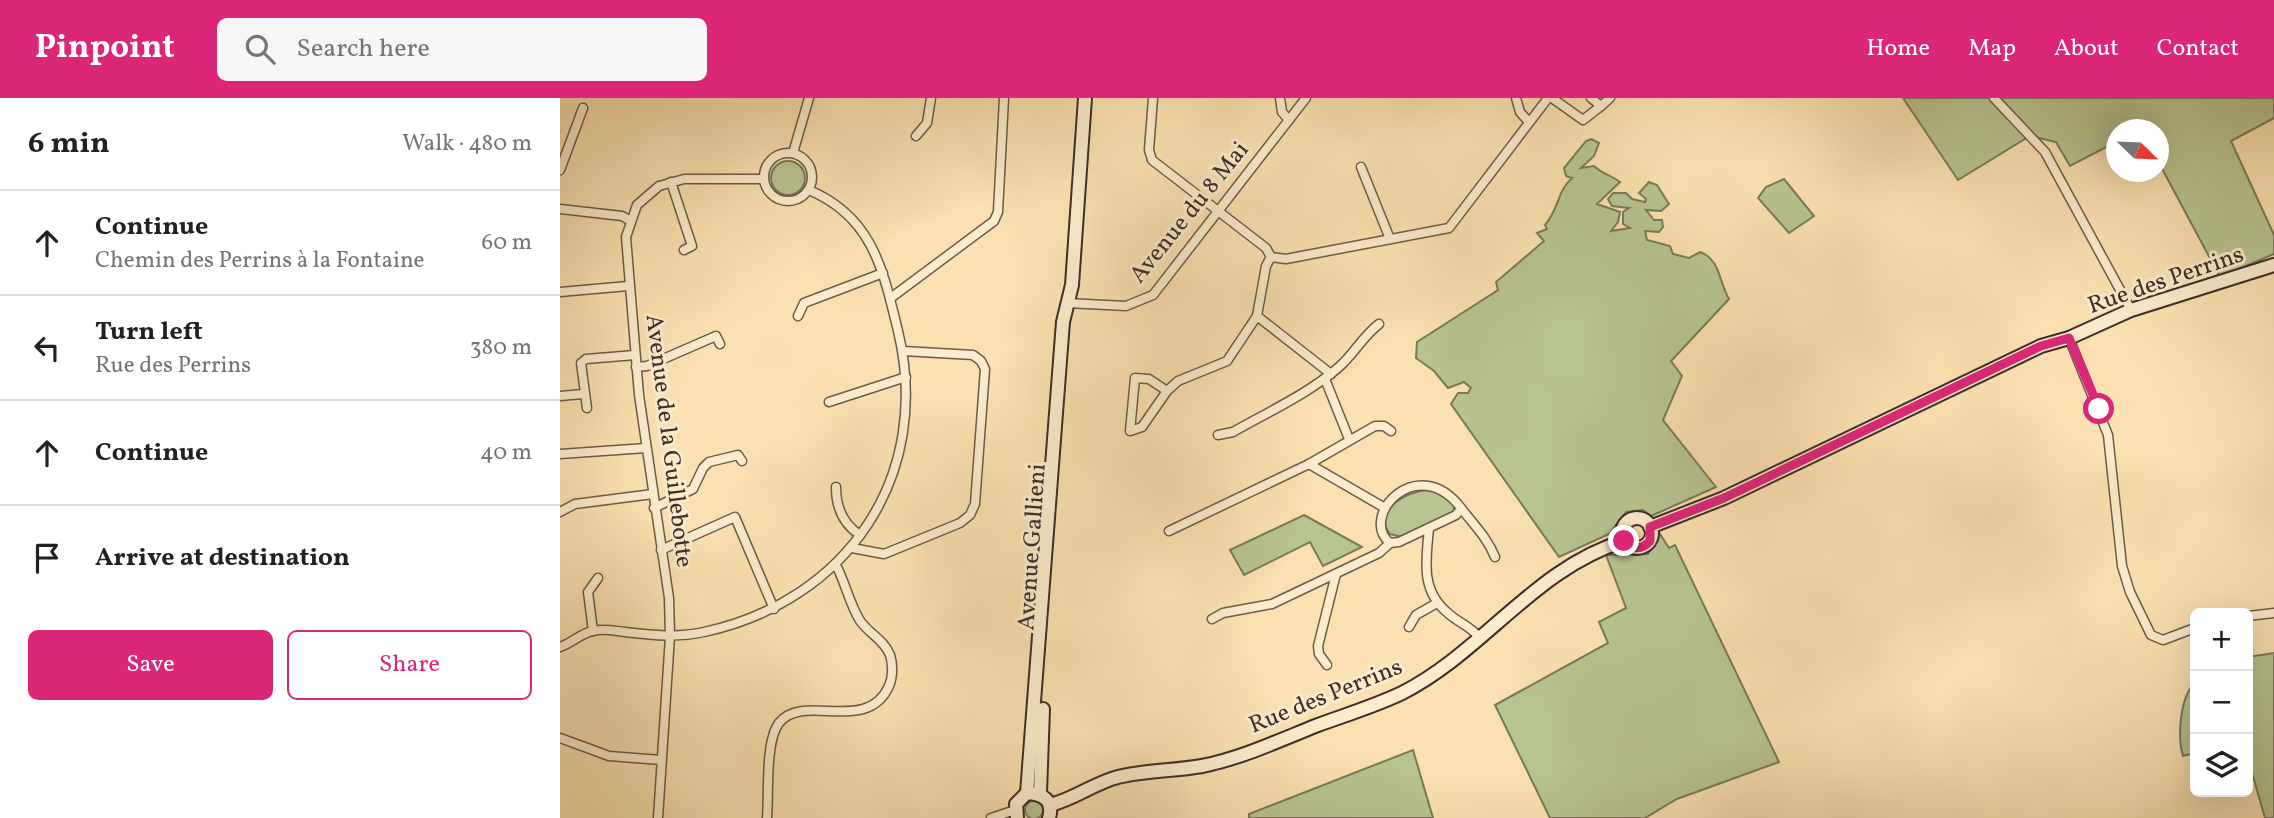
<!DOCTYPE html>
<html lang="en">
<head>
<meta charset="utf-8">
<style>
	body { margin:0; font-family:Vollkorn,serif; background:#f6f6f6; color:#202124 }
	.controls { position:absolute; right:21px; bottom:21px; display:grid; overflow:hidden; border-radius:10px; box-shadow:0 7px 28px #0002 }
	.controls button { width:63px; height:63px; display:grid; place-items:center; padding:0; border:0; border-bottom:2px solid #e0e0e0; background:#fff; color:#202124; font:35px sans-serif }
	.compass { position:absolute; left:1546px; top:21px; width:63px; height:63px; border-radius:50%; background:#fff; box-shadow:0 7px 28px #0002; rotate:113deg }
	.stop { position:absolute; width:21px; height:21px; margin:-16px; border:5px solid #db2777; border-radius:50%; background:#fff }
	.stop.end { background:#db2777; border-color:#fff; box-shadow:0 2px 7px #0008 }
	.list { margin:0; padding:0; list-style:none }
	h2 { display:flex; justify-content:space-between; align-items:center; height:91px; margin:0; padding:0 28px; font-size:30px }
	h2 small { font-size:23px; font-weight:400; color:#757577 }
	.list li { display:grid; grid-template-columns:46px 1fr auto; gap:21px; align-items:center; box-sizing:border-box; height:105px; padding:0 28px; border-top:2px solid #e0e0e0 }
	.list b { display:block; font-size:26px; white-space:nowrap }
	.list p { margin:0; font-size:23px; white-space:nowrap; color:#757577 }
	.list em { font-size:23px; font-style:normal; color:#757577 }
	.actions { display:flex; gap:14px; padding:21px 28px }
	.actions a { flex:1; padding:16px 0; border:2px solid #db2777; border-radius:10px; text-align:center; font-size:24px; color:#db2777 }
	.actions .main { background:#db2777; color:#fff }
	.icon { flex:none; width:38px; height:38px; fill:none; stroke:currentColor; stroke-width:2; stroke-linecap:round; stroke-linejoin:round }
	.map { position:relative; flex:none; width:1714px; height:720px; overflow:hidden }
	header { display:flex; align-items:center; gap:42px; box-sizing:border-box; height:98px; padding:0 35px; background:#db2777; color:#fff }
	header strong { font-size:33px }
	nav { display:flex; gap:38px; margin-inline-start:auto; font-size:24px }
	.search { width:490px; height:63px; background:#f6f6f6; display:flex; align-items:center; gap:18px; box-sizing:border-box; padding:0 24px; border-radius:10px; color:#757577; font-size:26px }
	main { display:flex }
	aside { flex:1; background:#fff }
	.map>svg:first-child { display:block }
</style>
</head>
<body>
<header>
<strong>Pinpoint</strong>
<div class="search"><svg class="icon" aria-label="search" viewBox="0 0 24 24"><circle cx="10" cy="10" r="6"/><path d="M15 15l6 6"/></svg>Search here</div>
<nav><a>Home</a><a>Map</a><a>About</a><a>Contact</a></nav>
</header>
<main>
<aside>
<h2>6 min<small>Walk · 480 m</small></h2>
<ul class="list">
<li><svg class="icon" aria-label="ahead" viewBox="0 0 24 24"><path d="M12 20V5M6 11l6-6 6 6"/></svg><div><b>Continue</b><p>Chemin des Perrins à la Fontaine</p></div><em>60 m</em></li>
<li><svg class="icon" aria-label="left" viewBox="0 0 24 24"><path d="M17 20v-9H6M10 6l-5 5 5 5"/></svg><div><b>Turn left</b><p>Rue des Perrins</p></div><em>380 m</em></li>
<li><svg class="icon" aria-label="ahead" viewBox="0 0 24 24"><path d="M12 20V5M6 11l6-6 6 6"/></svg><div><b>Continue</b></div><em>40 m</em></li>
<li><svg class="icon" aria-label="arrive" viewBox="0 0 24 24"><path d="M6 21V4h12l-3 4 3 4H6"/></svg><div><b>Arrive at destination</b></div></li>
</ul>
<div class="actions"><a class="main">Save</a><a>Share</a></div>
</aside>
<div class="map">
<svg width="1714" height="720" viewBox="0 0 1714 720">
	<rect width="100%" height="100%" fill="#fbe1b1"/>
	<filter id="stains"><feTurbulence type="fractalNoise" baseFrequency=".00286" numOctaves="4"/><feColorMatrix values="0 0 0 0 .2 0 0 0 0 .09 0 0 0 0 .02 0 0 0 .5 -.17"/></filter>
	<radialGradient id="worn" r=".72"><stop offset=".6" stop-color="#630" stop-opacity="0"/><stop offset="1" stop-color="#630" stop-opacity=".3"/></radialGradient>
	<g fill="#b8c491" stroke="#7a795c" stroke-width="2">
		<polygon points="1343,0 1714,0 1714,20 1671,43 1714,137 1714,156 1660,179 1599,65 1598,32 1556,32 1556,44 1510,68 1496,44 1475,39 1465,41 1398,82"/>
		<path d="M1031,41L1039,45L1034,58L1021,70L1034,68C1042,76 1051,77 1060,84L1037,106L1060,114L1058,124L1051,133L1070,130L1063,126V114L1069,110L1052,108L1048,101L1053,95H1066L1072,101L1085,104L1086,101L1079,95L1089,84L1097,87L1109,106L1101,113L1086,112L1094,122H1102L1103,129L1099,134L1085,133L1087,142L1110,148L1113,156L1129,160L1140,154C1160,161 1159,184 1169,201L1111,263L1122,278L1103,322L1156,389L1091,418L1083,412L1066,414L1049,436L999,459L891,306L898,295H908L911,290L904,284L888,290L874,273L856,260L857,244L938,192L936,184L984,143L977,135L987,131L985,127C1000,109 997,93 1012,80L1006,78L1004,70L1026,43Z"/>
		<circle cx="228" cy="80" r="17"/>
		<polygon points="1224,81 1254,118 1229,135 1198,100 1206,89"/>
		<path d="M871,392L881,394L895,407L893,414L842,439L830,436C810,411 851,391 871,392Z"/>
		<polygon points="744,417 802,449 763,468 750,444 684,477 670,452"/>
		<polygon points="1100,436 1109,450 1115,447 1219,664 1117,701 1085,720 990,720 935,607 1048,545 1039,524 1066,510 1046,457 1088,456"/>
		<polygon points="1714,555 1714,720 1705,720 1688,661 1688,559"/>
		<path d="M1635,584V655L1623,658C1617,638 1620,600 1635,584Z"/>
		<polygon points="853,652 873,720 689,720 689,716"/>
		<circle cx="474" cy="712" r="9"/>
	</g>
	<g fill="none" stroke-linecap="round" stroke-linejoin="round">
		<defs>
			<g id="street">
				<polyline points="593,0 589,52 592,62 706,150 711,159 726,161 889,130 988,0"/>
				<polyline points="720,0 722,14 729,22"/>
				<polyline points="956,0 960,14 968,23"/>
				<polyline points="992,0 1023,22 1041,8"/>
				<polyline points="1031,0 1041,8 1050,0"/>
				<polyline points="1434,0 1485,54 1571,212"/>
				<polyline points="356,38 367,25 371,0"/>
				<circle cx="228" cy="79" r="24"/>
				<polyline points="233,55 249,0"/>
				<polyline points="801,69 830,141"/>
				<polyline points="0,72 23,10"/>
				<polyline points="111,84 132,148 124,152"/>
				<polyline points="0,111 62,118 69,122"/>
				<polyline points="0,194 68,188"/>
				<polyline points="332,199 434,123 438,114 444,0"/>
				<polyline points="507,205 566,208 593,197 746,0"/>
				<polyline points="238,218 244,205 323,175"/>
				<polyline points="697,218 771,276"/>
				<polyline points="1509,240 1548,337 1562,468 1570,494 1591,537 1603,542 1635,530"/>
				<polyline points="76,269 87,268 156,238 160,246"/>
				<polyline points="765,281 789,341"/>
				<polyline points="607,293 589,281 575,280 570,333 582,329 607,293 618,283 667,263 697,218 706,168 711,159"/>
				<polyline points="0,298 23,296"/>
				<polyline points="269,304 346,279"/>
				<polyline points="27,310 21,265 26,261 75,257"/>
				<path d="M658,337L673,334C708,314 748,296 779,269C794,256 803,238 819,226"/>
				<polyline points="0,356 86,350"/>
				<polyline points="749,366 825,410"/>
				<path d="M276,389C276,410 283,426 300,437"/>
				<polyline points="94,410 133,391 143,370 149,364 178,357 182,363"/>
				<polyline points="0,414 15,406 93,396"/>
				<path d="M869,430C866,463 860,493 889,516C899,525 910,528 919,539"/>
				<polyline points="609,433 749,366 815,328 824,328 831,333"/>
				<path d="M830,445C798,419 857,353 901,410C913,426 927,439 935,459"/>
				<polyline points="292,450 324,456 400,425 410,417 415,406 425,271 421,263 413,257 343,253"/>
				<polyline points="101,452 175,419 214,511"/>
				<polyline points="1688,518 1714,515"/>
				<polyline points="652,521 663,515 712,506 819,455 830,445 839,444 896,417 901,411"/>
				<polyline points="849,529 856,517 877,505"/>
				<polyline points="33,533 28,494 38,480"/>
				<path d="M0,549C12,545 21,535 33,533C43,530 55,533 65,534C92,537 117,540 144,534C287,503 373,378 338,233C323,172 313,119 249,92"/>
				<polyline points="767,567 759,556 758,548 776,476"/>
				<polyline points="0,640 49,658 101,662"/>
				<polyline points="98,720 110,538 109,500 79,297 66,139 77,107 99,88 124,81 203,81"/>
				<path d="M207,720C209,697 205,643 219,625C243,594 307,637 329,588C333,579 333,566 330,557C324,541 306,534 299,521C289,504 285,484 276,467"/>
				<polyline points="431,720 455,712"/>
			</g>
			<g id="secondary">
				<circle cx="1077" cy="435" r="15"/>
				<polyline points="1090,429 1164,400 1481,248 1509,240 1571,212 1714,167"/>
				<polyline points="467,695 500,263 503,224 512,187 525,0"/>
				<polyline points="480,695 483,611"/>
				<path d="M490,707C515,701 534,685 558,679C586,672 614,673 642,668C682,660 720,642 758,627C785,617 815,608 842,595C923,554 975,470 1064,443"/>
				<path d="M457,720L456,706L467,695C483,696 494,702 489,720"/>
			</g>
		</defs>
		<use href="#street" stroke="#6c5b4a" stroke-width="11"/>
		<use href="#secondary" stroke="#3d2e28" stroke-width="16"/>
		<use href="#street" stroke="#fceccc" stroke-width="8"/>
		<use href="#secondary" stroke="#fceccc" stroke-width="12"/>
	</g>
	<g fill="none" stroke-linecap="round" stroke-linejoin="round">
		<path stroke="#db2777" stroke-width="9" d="M1064,443C1072,452 1082,452 1090,443V429L1164,400L1481,248L1509,240L1539,311"/>
	</g>
	<g text-anchor="middle" dominant-baseline="central" stroke-width="6" stroke-linejoin="round" paint-order="stroke">
		<g font-size="24" fill="#3d2e28" stroke="#fceccc">
			<text transform="translate(630 115) rotate(-51)">Avenue du 8 Mai</text>
			<text transform="translate(1606 183) rotate(-19)">Rue des Perrins</text>
			<text transform="translate(108 343) rotate(83)">Avenue de la Guillebotte</text>
			<text transform="translate(473 449) rotate(-86)">Avenue Gallieni</text>
			<text transform="translate(766 599) rotate(-22)">Rue des Perrins</text>
		</g>
	</g>
	<rect width="100%" height="100%" filter="url(#stains)"/>
	<rect width="100%" height="100%" fill="url(#worn)"/>
</svg>
<div class="controls">
<button>+</button>
<button>−</button>
<button><svg class="icon" aria-label="layers" viewBox="0 0 24 24"><path d="M12 4l9 5-9 5-9-5zM3 14l9 5 9-5"/></svg></button>
</div>
<svg class="compass" viewBox="-18 -18 36 36"><path d="M0-13l5 13h-10z" fill="#e53935"/><path d="M0 13l5-13h-10z" fill="#757577"/></svg>
<div class="stop" style="left:1539px;top:311px"></div>
<div class="stop end" style="left:1064px;top:443px"></div>
</div>
</main>
</body>
</html>
